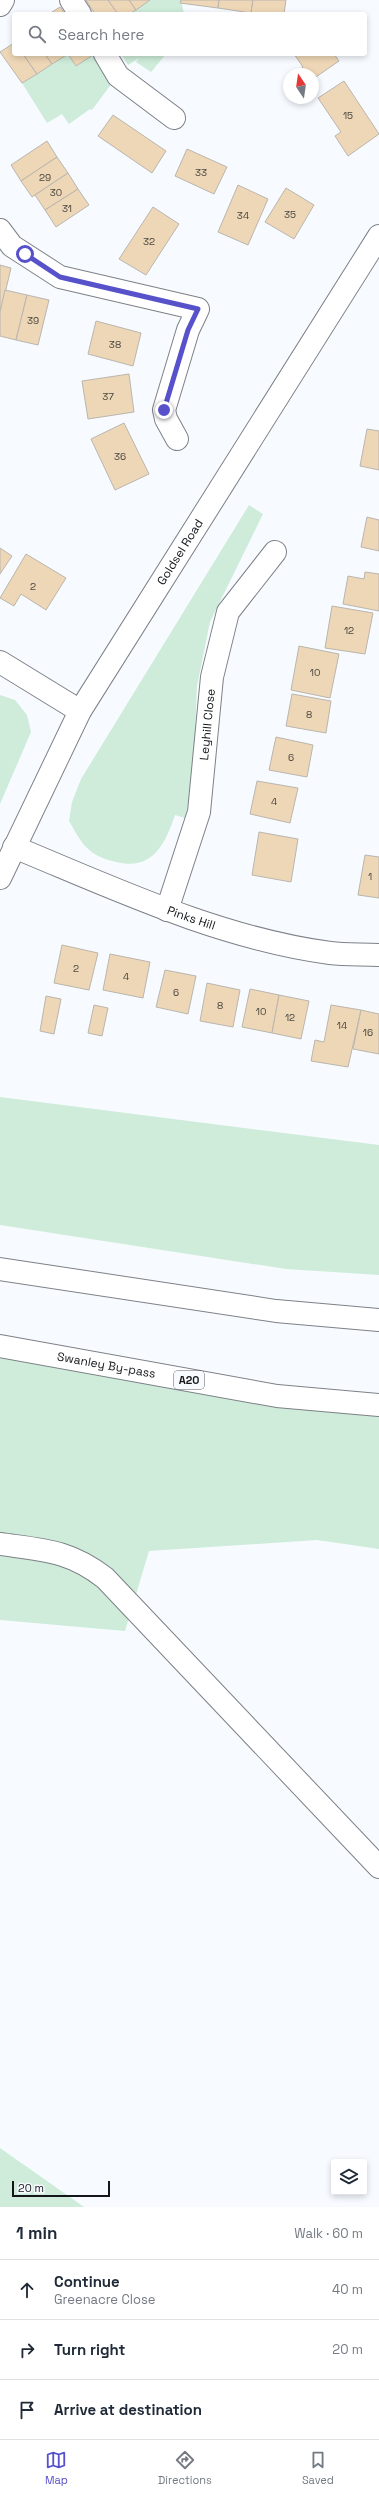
<!DOCTYPE html>
<html lang="en">
<head>
<meta charset="utf-8">
<style>
	body { margin:0; font-family:"Space Grotesk",sans-serif; background:#f2f2f3; color:#1f2937 }
	.controls { position:absolute; right:12px; bottom:12px; display:grid; overflow:hidden; border-radius:4px; box-shadow:0 2px 6px #0003 }
	.controls button { width:36px; height:36px; display:grid; place-items:center; padding:0; border:0; border-bottom:1px solid #e0e1e3; background:#fff; color:#1f2937; font:20px sans-serif }
	.compass { position:absolute; left:283px; top:68px; width:36px; height:36px; border-radius:50%; background:#fff; box-shadow:0 2px 6px #0003; rotate:347deg }
	.scale { position:absolute; left:12px; bottom:10px; width:98px; box-sizing:border-box; padding-left:4px; border:2px solid #141619; border-top:0; font-size:11px; line-height:14px; white-space:nowrap; color:#141619; -webkit-text-stroke:3px #f7fbff; paint-order:stroke }
	.stop { position:absolute; width:12px; height:12px; margin:-9px; border:3px solid #5752ca; border-radius:50%; background:#fff }
	.stop.end { background:#5752ca; border-color:#fff; box-shadow:0 1px 4px #0008 }
	.list { margin:0; padding:0; list-style:none }
	h2 { display:flex; justify-content:space-between; align-items:center; height:52px; margin:0; padding:0 16px; font-size:17px }
	h2 small { font-size:13px; font-weight:400; color:#747a83 }
	.list li { display:grid; grid-template-columns:26px 1fr auto; gap:12px; align-items:center; box-sizing:border-box; height:60px; padding:0 16px; border-top:1px solid #e0e1e3 }
	.list b { display:block; font-size:15px; white-space:nowrap }
	.list p { margin:0; font-size:13px; white-space:nowrap; color:#747a83 }
	.list em { font-size:13px; font-style:normal; color:#747a83 }
	.icon { flex:none; width:22px; height:22px; fill:none; stroke:currentColor; stroke-width:2; stroke-linecap:round; stroke-linejoin:round }
	.map { position:relative; flex:none; width:379px; height:2207px; overflow:hidden }
	.search { position:absolute; background:#fff; box-shadow:0 2px 6px #0003; left:12px; right:12px; top:12px; height:44px; display:flex; align-items:center; gap:10px; box-sizing:border-box; padding:0 14px; border-radius:4px; color:#747a83; font-size:15px }
	.sheet { height:232px; background:#fff }
	nav { display:flex; justify-content:space-around; align-items:center; box-sizing:border-box; height:56px; border-top:1px solid #e0e1e3; background:#fff; font-size:11px; color:#747a83 }
	nav a { display:grid; justify-items:center; gap:2px }
	nav .on { color:#5752ca }
	.map>svg:first-child { display:block }
</style>
</head>
<body>
<div class="map">
<svg width="379" height="2207" viewBox="0 0 379 2207">
	<rect width="100%" height="100%" fill="#f7fbff"/>
	<g fill="#ceecd9">
		<polygon points="150,0 181,0 184,14 129,14"/>
		<polygon points="68,54 76,66 93,55 112,83 92,110 90,109 69,124 62,114 47,123 22,83"/>
		<polygon points="121,54 166,54 151,72 136,62 139,58 128,65"/>
		<path d="M249,505L263,514L210,622L197,686L193,781L185,818L175,815C165,845 152,871 116,862C106,860 93,855 86,847C79,840 74,829 69,821L72,802L81,779Z"/>
		<polygon points="0,695 15,700 27,715 31,732 0,804"/>
		<polygon points="0,1097 379,1145 379,1275 286,1269 0,1225"/>
		<polygon points="0,1350 379,1407 379,1549 317,1540 149,1551 125,1631 0,1620"/>
		<polygon points="0,2148 84,2207 0,2207"/>
	</g>
	<g fill="#eed7b6" stroke="#bab5ae">
		<polygon points="86,0 108,0 118,14 95,14"/>
		<polygon points="108,0 129,0 136,10 129,14 118,14"/>
		<polygon points="129,0 150,0 136,10"/>
		<polygon points="181,0 219,0 218,8 180,3"/>
		<polygon points="219,0 253,0 251,13 218,8"/>
		<polygon points="253,0 286,0 284,14 251,13"/>
		<polygon points="60,7 65,14 49,14"/>
		<polygon points="14,43 14,54 23,54 37,74 22,83 0,52"/>
		<polygon points="23,54 45,54 52,64 37,74"/>
		<polygon points="45,54 68,54 52,64"/>
		<polygon points="68,54 92,54 93,55 76,66"/>
		<polygon points="294,54 334,54 339,61 313,79 313,74 300,74 298,71 303,67"/>
		<polygon points="344,81 379,134 348,156 335,136 341,132 318,98"/>
		<polygon points="113,115 166,151 152,173 98,136"/>
		<polygon points="47,141 57,157 21,181 11,165"/>
		<polygon points="187,149 227,167 214,194 175,176"/>
		<polygon points="57,157 68,173 32,197 21,181"/>
		<polygon points="68,173 78,189 45,210 35,195"/>
		<polygon points="238,185 268,199 248,245 218,232"/>
		<polygon points="286,188 314,205 294,239 265,222"/>
		<polygon points="78,189 89,205 56,227 45,210"/>
		<polygon points="153,207 179,224 146,275 119,259"/>
		<polygon points="0,265 11,268 1,310 0,310"/>
		<polygon points="5,290 27,295 16,340 0,336 0,312"/>
		<polygon points="27,295 49,300 38,345 16,340"/>
		<polygon points="96,321 141,333 133,366 88,354"/>
		<polygon points="129,374 134,412 88,419 82,381"/>
		<polygon points="124,423 149,474 115,490 91,439"/>
		<polygon points="367,429 379,431 379,470 360,466"/>
		<polygon points="367,517 379,520 379,551 361,547"/>
		<polygon points="0,548 12,556 0,574"/>
		<polygon points="26,554 66,578 46,610 21,594 14,606 0,598"/>
		<polygon points="365,572 379,574 379,611 343,604 348,576 364,579"/>
		<polygon points="332,606 373,613 365,654 325,648"/>
		<polygon points="299,646 339,654 330,698 291,690"/>
		<polygon points="292,694 331,701 326,733 286,726"/>
		<polygon points="276,737 313,745 307,777 269,770"/>
		<polygon points="257,781 298,788 290,823 250,814"/>
		<polygon points="259,832 298,839 291,882 252,875"/>
		<polygon points="365,855 379,857 379,898 358,895"/>
		<polygon points="62,945 98,953 89,990 54,983"/>
		<polygon points="110,954 150,962 143,998 103,990"/>
		<polygon points="165,970 196,976 188,1014 156,1007"/>
		<polygon points="207,983 240,990 233,1027 200,1021"/>
		<polygon points="250,989 279,995 272,1033 242,1027"/>
		<polygon points="279,995 309,1001 301,1039 272,1033"/>
		<polygon points="46,996 61,999 54,1034 40,1031"/>
		<polygon points="94,1005 108,1008 102,1036 88,1033"/>
		<polygon points="331,1005 361,1010 348,1067 311,1061 315,1040 324,1042"/>
		<polygon points="361,1010 379,1014 379,1054 353,1049"/>
	</g>
	<g fill="none" stroke-linecap="round" stroke-linejoin="round">
		<defs>
			<g id="minor">
				<polyline points="71,0 80,14"/>
				<polyline points="0,5 3,0"/>
				<polyline points="105,54 118,76 174,118"/>
				<polyline points="0,230 12,246 60,277 198,309 188,330 164,410 166,419 177,439"/>
				<polyline points="0,662 80,711"/>
				<path id="s1" d="M14,847C116,889 219,938 330,953C346,955 363,954 379,955"/>
				<path id="s2" d="M167,910L199,812L212,677L228,612L275,552"/>
				<path d="M0,1544C43,1550 69,1550 105,1578L379,1867"/>
			</g>
			<g id="major">
				<path id="s3" d="M0,878L80,711L379,236"/>
			</g>
			<g id="highway">
				<polyline points="0,1269 276,1311 379,1320"/>
				<path id="s4" d="M0,1346L277,1396L379,1405"/>
			</g>
		</defs>
		<use href="#minor" stroke="#7d8188" stroke-width="24"/>
		<use href="#major" stroke="#7d8188" stroke-width="24"/>
		<use href="#highway" stroke="#7d8188" stroke-width="24"/>
		<use href="#minor" stroke="#fff" stroke-width="22"/>
		<use href="#major" stroke="#fff" stroke-width="22"/>
		<use href="#highway" stroke="#fff" stroke-width="22"/>
	</g>
	<g fill="none" stroke-linecap="round" stroke-linejoin="round">
		<polyline stroke="#5752ca" stroke-width="5" points="25,254 60,277 198,309 188,330 164,410"/>
	</g>
	<g text-anchor="middle" dominant-baseline="central" stroke-width="3" stroke-linejoin="round" paint-order="stroke">
		<g font-size="10" fill="#4a4640">
			<text x="348" y="115">15</text>
			<text x="201" y="172">33</text>
			<text x="45" y="177">29</text>
			<text x="56" y="192">30</text>
			<text x="67" y="208">31</text>
			<text x="290" y="214">35</text>
			<text x="243" y="215">34</text>
			<text x="149" y="241">32</text>
			<text x="33" y="320">39</text>
			<text x="115" y="344">38</text>
			<text x="108" y="396">37</text>
			<text x="120" y="456">36</text>
			<text x="33" y="586">2</text>
			<text x="349" y="630">12</text>
			<text x="315" y="672">10</text>
			<text x="309" y="714">8</text>
			<text x="291" y="757">6</text>
			<text x="274" y="801">4</text>
			<text x="370" y="876">1</text>
			<text x="76" y="968">2</text>
			<text x="126" y="976">4</text>
			<text x="176" y="992">6</text>
			<text x="220" y="1005">8</text>
			<text x="261" y="1011">10</text>
			<text x="290" y="1017">12</text>
			<text x="342" y="1025">14</text>
			<text x="368" y="1032">16</text>
		</g>
		<rect fill="#f7fbff" stroke="#585b5e" stroke-width="1" x="174" y="1371" width="30" height="18" rx="3"/>
		<g font-size="11" font-weight="bold" fill="#141619">
			<text x="189" y="1380">A20</text>
		</g>
		<g font-size="12" fill="#141619" stroke="#f7fbff">
			<text stroke="none"><textPath href="#s3" startOffset="373">Goldsel Road</textPath></text>
			<text stroke="none"><textPath href="#s2" startOffset="191">Leyhill Close</textPath></text>
			<text stroke="none"><textPath href="#s1" startOffset="191">Pinks Hill</textPath></text>
			<text stroke="none"><textPath href="#s4" startOffset="108">Swanley By-pass</textPath></text>
		</g>
	</g>
</svg>
<div class="controls">
<button><svg class="icon" aria-label="layers" viewBox="0 0 24 24"><path d="M12 4l9 5-9 5-9-5zM3 14l9 5 9-5"/></svg></button>
</div>
<svg class="compass" viewBox="-18 -18 36 36"><path d="M0-13l5 13h-10z" fill="#e53935"/><path d="M0 13l5-13h-10z" fill="#747a83"/></svg>
<div class="scale">20 m</div>
<div class="stop" style="left:25px;top:254px"></div>
<div class="stop end" style="left:164px;top:410px"></div>
<div class="search"><svg class="icon" aria-label="search" viewBox="0 0 24 24"><circle cx="10" cy="10" r="6"/><path d="M15 15l6 6"/></svg>Search here</div>
</div>
<section class="sheet">
<h2>1 min<small>Walk · 60 m</small></h2>
<ul class="list">
<li><svg class="icon" aria-label="ahead" viewBox="0 0 24 24"><path d="M12 20V5M6 11l6-6 6 6"/></svg><div><b>Continue</b><p>Greenacre Close</p></div><em>40 m</em></li>
<li><svg class="icon" aria-label="right" viewBox="0 0 24 24"><path d="M7 20v-9h11M14 6l5 5-5 5"/></svg><div><b>Turn right</b></div><em>20 m</em></li>
<li><svg class="icon" aria-label="arrive" viewBox="0 0 24 24"><path d="M6 21V4h12l-3 4 3 4H6"/></svg><div><b>Arrive at destination</b></div></li>
</ul>
</section>
<nav>
<a class="on"><svg class="icon" aria-label="map" viewBox="0 0 24 24"><path d="M3 6l6-2 6 2 6-2v14l-6 2-6-2-6 2zM9 4v14M15 6v14"/></svg>Map</a>
<a><svg class="icon" aria-label="directions" viewBox="0 0 24 24"><path d="M12 3l9 9-9 9-9-9zM9 14v-3h6M13 9l2 2-2 2"/></svg>Directions</a>
<a><svg class="icon" aria-label="saved" viewBox="0 0 24 24"><path d="M7 4h10v16l-5-4-5 4z"/></svg>Saved</a>
</nav>
</body>
</html>
